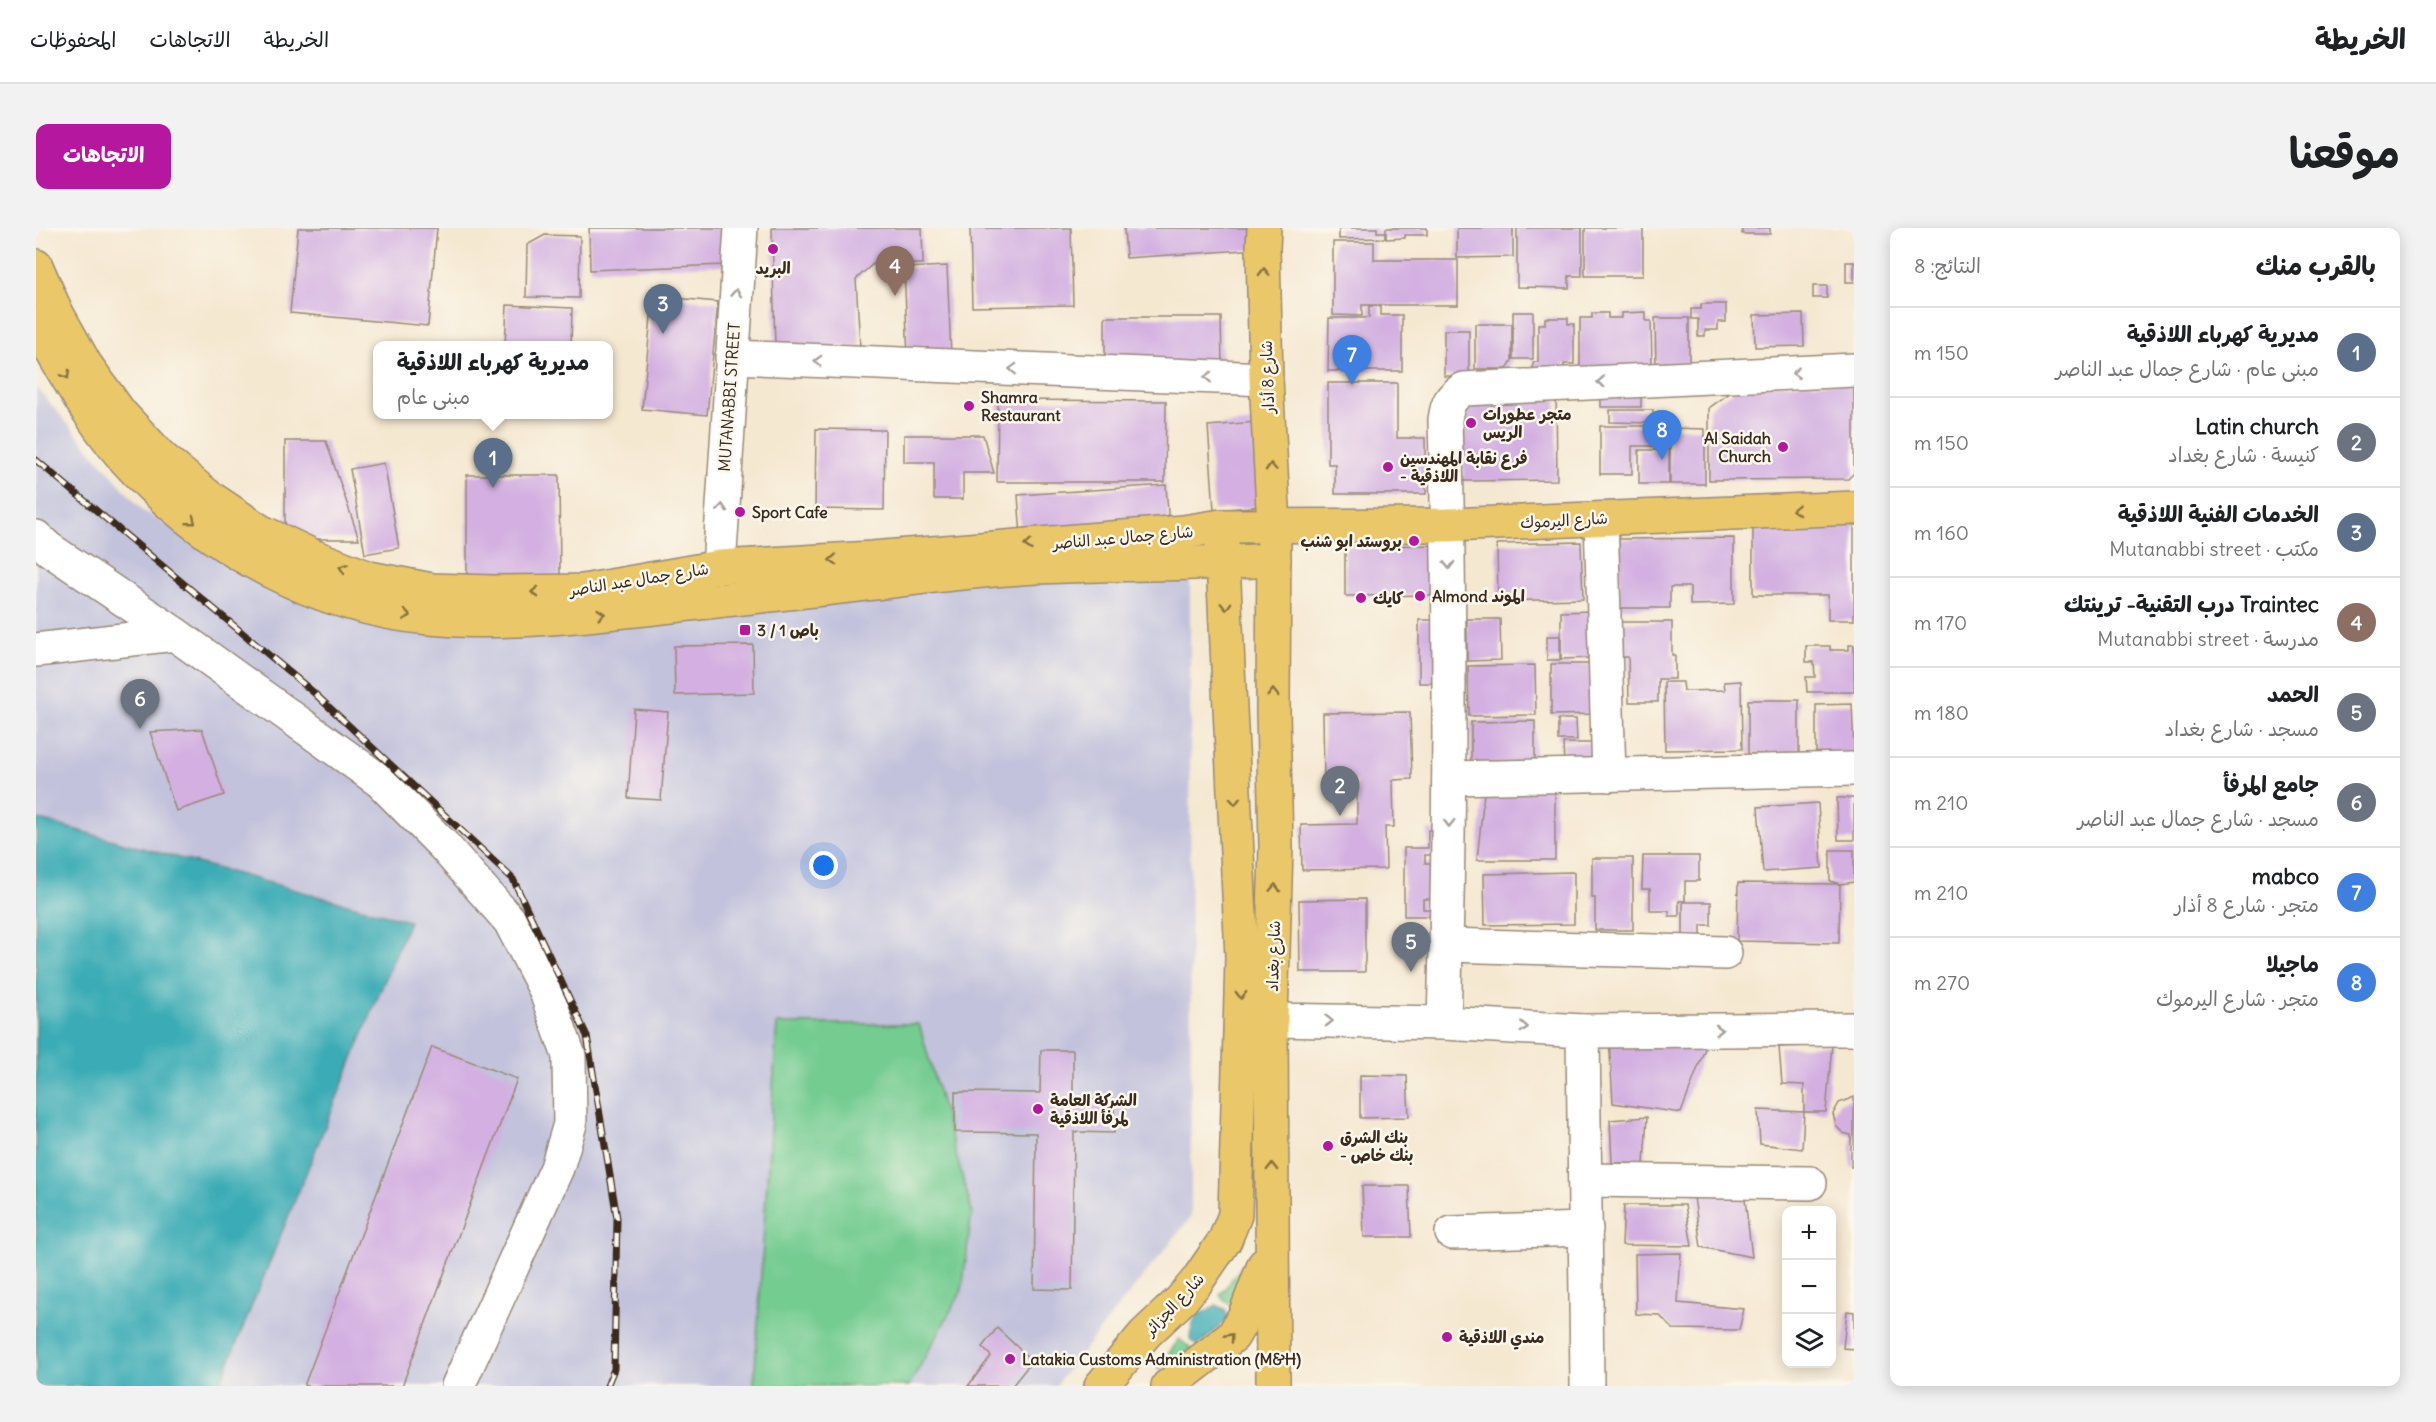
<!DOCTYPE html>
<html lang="ar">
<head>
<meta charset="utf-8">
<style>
	body { margin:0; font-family:Delius,"Playpen Sans Arabic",sans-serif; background:#f2f2f2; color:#202124; direction:rtl }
	.controls { position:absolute; right:18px; bottom:18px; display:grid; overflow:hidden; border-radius:12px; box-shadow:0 3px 15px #0003 }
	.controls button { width:54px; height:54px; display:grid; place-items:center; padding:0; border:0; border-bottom:2px solid #e0e0e0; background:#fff; color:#202124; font:30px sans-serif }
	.you { position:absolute; left:788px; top:638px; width:21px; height:21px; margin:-15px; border:4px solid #fff; border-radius:50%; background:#1a73e8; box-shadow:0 0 0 9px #1a73e833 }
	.badge { display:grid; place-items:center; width:39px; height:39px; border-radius:50%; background:#b5179e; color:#fff; font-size:20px; font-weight:700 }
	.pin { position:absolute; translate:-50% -50px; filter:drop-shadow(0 2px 3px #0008) }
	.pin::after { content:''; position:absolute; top:32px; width:21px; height:18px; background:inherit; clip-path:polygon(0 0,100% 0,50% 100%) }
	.popup { position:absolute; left:337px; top:113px; width:240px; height:78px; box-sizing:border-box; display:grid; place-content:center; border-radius:12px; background:#fff; filter:drop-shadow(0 2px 4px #0005); font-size:20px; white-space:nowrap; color:#757577 }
	.popup b { font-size:22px; color:#202124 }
	.popup::after { content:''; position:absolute; left:50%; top:100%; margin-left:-12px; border:12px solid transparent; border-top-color:#fff }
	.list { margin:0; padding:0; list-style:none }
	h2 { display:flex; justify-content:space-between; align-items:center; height:78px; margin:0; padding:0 24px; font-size:26px }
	h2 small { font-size:20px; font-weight:400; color:#757577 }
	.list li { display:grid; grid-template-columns:39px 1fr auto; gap:18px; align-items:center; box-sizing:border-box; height:90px; padding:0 24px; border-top:2px solid #e0e0e0 }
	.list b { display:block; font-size:22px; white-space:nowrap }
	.list p { margin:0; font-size:20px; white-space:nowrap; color:#757577 }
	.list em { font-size:20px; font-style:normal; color:#757577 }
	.icon { flex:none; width:33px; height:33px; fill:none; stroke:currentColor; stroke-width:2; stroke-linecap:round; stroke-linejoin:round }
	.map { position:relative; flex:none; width:1818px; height:1158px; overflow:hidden; direction:ltr; border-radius:12px }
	header { display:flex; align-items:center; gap:36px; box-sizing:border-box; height:84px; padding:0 30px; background:#fff; border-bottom:2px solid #e0e0e0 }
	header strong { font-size:28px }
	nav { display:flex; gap:33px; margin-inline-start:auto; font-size:21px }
	.intro { display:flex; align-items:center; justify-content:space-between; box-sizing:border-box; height:144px; padding:0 36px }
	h1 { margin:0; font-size:42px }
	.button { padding:15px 27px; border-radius:12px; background:#b5179e; color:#fff; font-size:21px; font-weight:700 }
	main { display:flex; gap:36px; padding:0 36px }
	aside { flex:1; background:#fff; border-radius:12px; box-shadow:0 3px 15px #0003 }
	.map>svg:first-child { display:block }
</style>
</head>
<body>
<header>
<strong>الخريطة</strong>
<nav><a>الخريطة</a><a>الاتجاهات</a><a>المحفوظات</a></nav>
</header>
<div class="intro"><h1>موقعنا</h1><a class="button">الاتجاهات</a></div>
<main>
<aside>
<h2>بالقرب منك<small>النتائج: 8</small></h2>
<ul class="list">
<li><span class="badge" style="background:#5c6f8a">1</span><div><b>مديرية كهرباء اللاذقية</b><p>مبنى عام · شارع جمال عبد الناصر</p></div><em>150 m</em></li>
<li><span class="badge" style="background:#6b7280">2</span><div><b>Latin church</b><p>كنيسة · شارع بغداد</p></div><em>150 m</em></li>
<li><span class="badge" style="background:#5c6f8a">3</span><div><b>الخدمات الفنية اللاذقية</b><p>مكتب · Mutanabbi street</p></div><em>160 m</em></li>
<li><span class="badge" style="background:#8d6e63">4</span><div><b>Traintec درب التقنية- ترينتك</b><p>مدرسة · Mutanabbi street</p></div><em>170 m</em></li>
<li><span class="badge" style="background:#6b7280">5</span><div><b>الحمد</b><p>مسجد · شارع بغداد</p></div><em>180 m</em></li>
<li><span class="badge" style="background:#6b7280">6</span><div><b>جامع المرفأ</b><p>مسجد · شارع جمال عبد الناصر</p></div><em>210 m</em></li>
<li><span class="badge" style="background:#3f7fe0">7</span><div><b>mabco</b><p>متجر · شارع 8 أذار</p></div><em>210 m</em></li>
<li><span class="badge" style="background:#3f7fe0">8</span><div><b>ماجيلا</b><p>متجر · شارع اليرموك</p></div><em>270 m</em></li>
</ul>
</aside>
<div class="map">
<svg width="1818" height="1158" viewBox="0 0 1818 1158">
	<rect width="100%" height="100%" fill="#fbf7ec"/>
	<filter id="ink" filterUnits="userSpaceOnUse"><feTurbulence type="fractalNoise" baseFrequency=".0167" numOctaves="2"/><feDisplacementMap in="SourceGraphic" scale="12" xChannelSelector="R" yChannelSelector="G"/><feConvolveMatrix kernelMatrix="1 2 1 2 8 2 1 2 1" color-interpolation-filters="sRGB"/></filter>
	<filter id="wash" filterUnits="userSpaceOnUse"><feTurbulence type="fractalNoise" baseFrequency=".008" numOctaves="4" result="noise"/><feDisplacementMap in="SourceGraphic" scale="24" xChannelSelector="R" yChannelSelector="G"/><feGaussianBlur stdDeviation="1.35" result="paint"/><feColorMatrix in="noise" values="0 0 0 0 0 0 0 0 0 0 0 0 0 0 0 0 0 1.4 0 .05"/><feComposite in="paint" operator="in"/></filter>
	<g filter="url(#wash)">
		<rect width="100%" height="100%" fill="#f5e8d1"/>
		<polygon fill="#c2c2dc" points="0,159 107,283 217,346 605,372 766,343 1154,340 1155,989 1019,1158 183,1158 373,693 0,591"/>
		<g fill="#75cc91" stroke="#587b58" stroke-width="1.5">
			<polygon points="741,796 883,796 936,983 926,1062 873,1158 718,1158"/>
			<polygon points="1210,1033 1201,1089 1194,1077 1184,1067"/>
			<polygon points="1143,1111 1158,1123 1122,1141"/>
		</g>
		<g fill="#3bacb5" stroke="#3b6b6a" stroke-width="1.5">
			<polygon points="0,591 373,693 183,1158 0,1158"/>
			<path d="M1180,1077L1189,1081L1192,1091L1162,1118L1154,1111C1154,1106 1158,1090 1161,1086L1172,1083Z"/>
		</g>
		<g id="blocks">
			<g fill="#d3b0e1">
				<polygon points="262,0 401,0 392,98 254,85"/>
				<polygon points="553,0 694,0 689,37 554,42"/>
				<polygon points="736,0 886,0 887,36 837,36 820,51 824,119 739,119"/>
				<polygon points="934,0 1035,0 1037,77 936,79"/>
				<polygon points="1088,0 1221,0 1223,21 1090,30"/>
				<polygon points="1303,0 1341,0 1341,4 1349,4 1349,10 1303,11"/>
				<polygon points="1350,0 1391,0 1391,7 1369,7 1369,10 1350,11"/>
				<polygon points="1421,0 1477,0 1477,29 1421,30"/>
				<polygon points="1481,0 1546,0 1546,48 1533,48 1533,60 1481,59"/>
				<rect x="1549" y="0" width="58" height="48"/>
				<rect x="1706" y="0" width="28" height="6"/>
				<polygon points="509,7 544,8 543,70 490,69 491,17"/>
				<polygon points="1297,14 1338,14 1338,32 1422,32 1422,77 1326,77 1326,88 1297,87"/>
				<rect x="1810" y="34" width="8" height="20"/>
				<polygon points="911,38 915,127 872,129 868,40"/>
				<rect x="1777" y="58" width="14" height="12"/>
				<polygon points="617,68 682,74 671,187 606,181"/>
				<polygon points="1665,76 1690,76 1690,94 1682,94 1682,102 1669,102 1669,108 1662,108 1662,91 1655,91 1655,81 1665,81"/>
				<polygon points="471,77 536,80 535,118 469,118"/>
				<polygon points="1333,78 1344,78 1344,87 1366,87 1366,143 1292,143 1293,90 1333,90"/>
				<rect x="1477" y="84" width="20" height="47"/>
				<polygon points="1610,84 1610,93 1615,93 1616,140 1544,140 1544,90 1556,90 1556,85 1572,85 1572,90 1586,90 1586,85"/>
				<polygon points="1767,86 1768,118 1719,119 1718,87"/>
				<polygon points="1069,89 1185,89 1186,138 1069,139"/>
				<polygon points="1509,90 1532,90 1532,96 1538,96 1538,136 1528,136 1528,144 1497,144 1497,134 1502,134 1502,96 1509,96"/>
				<polygon points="1619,90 1653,90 1653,141 1620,141"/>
				<polygon points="1439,96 1476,96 1476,132 1471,141 1439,141"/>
				<rect x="1408" y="102" width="25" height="46"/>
				<polygon points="1818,154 1818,245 1812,251 1673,252 1673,180 1705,157"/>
				<polygon points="1292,155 1361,155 1361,210 1389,210 1390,266 1299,266 1299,236 1292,236"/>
				<polygon points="1520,163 1521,252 1427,253 1427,220 1419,220 1426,176"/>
				<rect x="1565" y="165" width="40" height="14"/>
				<polygon points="962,172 1130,173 1129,254 961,254"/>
				<polygon points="1574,182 1617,182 1617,195 1574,194"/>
				<polygon points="1221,194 1227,278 1178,282 1172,198"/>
				<polygon points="1564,198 1621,198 1621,218 1596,218 1596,246 1564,246"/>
				<polygon points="1634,200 1669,201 1669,256 1634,256"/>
				<polygon points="780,201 849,202 848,282 779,281"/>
				<polygon points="868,207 947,207 958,245 927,245 927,271 898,271 898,234 868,234"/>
				<polygon points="249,213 290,213 323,311 249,311"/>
				<rect x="1603" y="222" width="30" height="34"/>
				<polygon points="348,235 363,320 329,326 314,241"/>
				<polygon points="431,247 523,247 524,348 431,348"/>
				<polygon points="1130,257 1133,298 985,309 982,267"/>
				<polygon points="1717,294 1818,294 1818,392 1792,392 1792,367 1717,367"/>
				<polygon points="1698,310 1698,376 1654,377 1654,359 1634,359 1634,380 1583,380 1583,311"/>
				<polygon points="1545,314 1547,371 1462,373 1461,316"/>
				<polygon points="1409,317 1410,367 1309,368 1309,318"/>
				<polygon points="1556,383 1557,430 1525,431 1525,384"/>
				<polygon points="1431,391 1464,391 1465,432 1431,433"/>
				<rect x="1383" y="392" width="24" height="63"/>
				<polygon points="1585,394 1636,394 1636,427 1639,427 1639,451 1622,451 1622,474 1593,474 1592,429 1586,429"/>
				<rect x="1511" y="408" width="13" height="24"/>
				<polygon points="717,417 718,465 639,467 638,418"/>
				<polygon points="1813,417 1818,417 1818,464 1771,464 1770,449 1779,449 1778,434 1770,434 1770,418 1794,418 1794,422 1813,422"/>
				<polygon points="1515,436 1564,436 1564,486 1515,487"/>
				<polygon points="1499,437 1500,487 1433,488 1432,438"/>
				<polygon points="1705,453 1706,521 1629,522 1628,454 1647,454 1648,463 1689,462 1688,454"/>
				<rect x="1712" y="472" width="51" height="54"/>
				<polygon points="1816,476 1818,525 1780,526 1780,477"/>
				<polygon points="598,481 632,484 625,572 592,570"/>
				<polygon points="1374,484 1376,551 1357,552 1358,599 1349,599 1350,641 1266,642 1265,597 1321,596 1321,553 1288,553 1287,485"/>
				<polygon points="1522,491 1540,491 1541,512 1522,512"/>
				<polygon points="1499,493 1499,541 1435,541 1435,494"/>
				<polygon points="166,501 188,567 140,583 114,504"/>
				<polygon points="1527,515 1562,515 1563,537 1528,537"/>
				<polygon points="1449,556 1519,556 1519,632 1441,632"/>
				<polygon points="1801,570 1818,570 1818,612 1802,612"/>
				<polygon points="1782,575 1786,640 1727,644 1722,579"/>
				<polygon points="1392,602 1410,602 1410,627 1389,627 1389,635 1405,635 1405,671 1387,671 1387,681 1401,681 1401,688 1368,688 1368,620 1392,620"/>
				<polygon points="1794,622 1818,622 1818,654 1804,656 1794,653"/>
				<polygon points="1607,628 1663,628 1663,653 1649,653 1649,673 1643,673 1643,688 1633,688 1633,683 1614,683 1614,661 1606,661"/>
				<polygon points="1556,630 1597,630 1597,702 1559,702 1559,670 1556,670"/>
				<polygon points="1538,644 1538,696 1449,697 1448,646"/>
				<polygon points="1702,655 1804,656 1803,715 1701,713"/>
				<polygon points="1329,671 1329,744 1264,744 1263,672"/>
				<polygon points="1647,674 1675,674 1675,697 1665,697 1665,708 1647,708"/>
				<polygon points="1573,808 1670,818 1645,885 1577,875"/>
				<polygon points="1796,817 1790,884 1768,884 1768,857 1746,856 1743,819"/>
				<polygon points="396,819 481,851 366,1158 268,1158"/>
				<polygon points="1005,822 1037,822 1037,872 1078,872 1078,905 1038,904 1036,1062 998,1061 1000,905 919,904 919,864 1004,865"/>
				<polygon points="1324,847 1371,848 1373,889 1324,890"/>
				<polygon points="1818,869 1818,939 1815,939 1815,907 1807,905 1800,898 1797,886 1803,875"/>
				<polygon points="1722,882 1768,884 1766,921 1724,916"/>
				<polygon points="1611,889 1608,936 1576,935 1574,892"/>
				<polygon points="1326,958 1373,958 1375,1009 1328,1009"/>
				<polygon points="1657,962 1708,963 1716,1029 1665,1019"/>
				<polygon points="1588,977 1649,977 1656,1018 1586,1017"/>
				<polygon points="1645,1025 1642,1075 1708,1081 1703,1102 1637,1101 1623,1087 1600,1086 1599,1026"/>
				<polygon points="1811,1083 1818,1084 1818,1121 1807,1120"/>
				<polygon points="961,1100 996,1133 976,1158 932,1158 955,1128 946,1119"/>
			</g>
		</g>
	</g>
	<g filter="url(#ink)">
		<use href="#blocks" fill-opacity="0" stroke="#988978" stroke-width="1.5"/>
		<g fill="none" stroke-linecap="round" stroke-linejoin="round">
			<defs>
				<g id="minor">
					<polyline points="696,129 1230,151"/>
					<polyline points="1565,291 1573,547"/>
					<polyline points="0,309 13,321 139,406 344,553 408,618 474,693 509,761 533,828 534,896 521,940 422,1158"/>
					<polyline points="683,339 705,0"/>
					<polyline points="0,422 139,406"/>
					<polyline points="1415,550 1818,541"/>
					<polyline points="1411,717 1689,725"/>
					<polyline points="1235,792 1408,795 1547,803 1818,801"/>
					<path d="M1408,795C1414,594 1415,393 1409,192C1411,176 1414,169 1428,161L1818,142"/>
					<polyline points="1547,803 1551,1158"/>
					<polyline points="1549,952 1774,955"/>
					<polyline points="1416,1005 1550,1001"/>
				</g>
				<g id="major">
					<polyline points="1228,0 1227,21 1230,151 1238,298 1237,483 1240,619 1235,792 1237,1158"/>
					<polyline points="0,38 19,82 49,136 84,185 126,230 173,269 224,303 279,329 333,350 396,362 457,364 547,363 683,339 836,330 1147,304 1185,298 1412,297 1818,280"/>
					<path d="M0,96C30,147 58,200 100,243C176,323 282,380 393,390C467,397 544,388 618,380C686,372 754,365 822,357C876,351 931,343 985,340C1069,335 1154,337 1238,332"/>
					<polyline points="1065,1158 1109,1106 1145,1072 1161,1053 1189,1012 1199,987 1206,729 1186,314"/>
					<polyline points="1132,1158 1197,1108 1209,1087 1228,1037"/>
				</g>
			</defs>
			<use href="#minor" stroke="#988978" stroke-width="36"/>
			<use href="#major" stroke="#988978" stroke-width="36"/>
			<use href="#minor" stroke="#fff" stroke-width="33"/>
			<use href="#major" stroke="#eac769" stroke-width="33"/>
			<defs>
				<polyline id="rail" points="0,232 277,464 477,651 551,808 581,990 578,1141 571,1158"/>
			</defs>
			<use href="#rail" stroke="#3b2a1e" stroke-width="7"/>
			<use href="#rail" stroke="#fbf7ec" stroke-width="4.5" stroke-dasharray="14" stroke-linecap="butt"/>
		</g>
		<defs><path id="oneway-chevron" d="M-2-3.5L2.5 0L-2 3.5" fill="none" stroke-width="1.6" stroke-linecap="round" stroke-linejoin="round" transform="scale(1.5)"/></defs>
		<g stroke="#8a7140">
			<use href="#oneway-chevron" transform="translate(1228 44) rotate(-91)"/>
			<use href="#oneway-chevron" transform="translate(30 147) rotate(60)"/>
			<use href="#oneway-chevron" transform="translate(1235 239) rotate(-93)"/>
			<use href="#oneway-chevron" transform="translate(1760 282) rotate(178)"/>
			<use href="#oneway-chevron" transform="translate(156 293) rotate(38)"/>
			<use href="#oneway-chevron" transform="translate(992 317) rotate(175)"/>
			<use href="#oneway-chevron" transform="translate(797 332) rotate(177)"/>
			<use href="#oneway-chevron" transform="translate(307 340) rotate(-159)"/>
			<use href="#oneway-chevron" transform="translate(499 364) rotate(179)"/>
			<use href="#oneway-chevron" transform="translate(1190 378) rotate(88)"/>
			<use href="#oneway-chevron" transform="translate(565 386) rotate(-5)"/>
			<use href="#oneway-chevron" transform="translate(371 387) rotate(9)"/>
			<use href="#oneway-chevron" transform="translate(1237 465) rotate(-90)"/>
			<use href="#oneway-chevron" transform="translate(1199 573) rotate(87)"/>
			<use href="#oneway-chevron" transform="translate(1239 660) rotate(-88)"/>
			<use href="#oneway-chevron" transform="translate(1205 767) rotate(91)"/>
			<use href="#oneway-chevron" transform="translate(1236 939) rotate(-90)"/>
			<use href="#oneway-chevron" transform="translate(1194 1109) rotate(-48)"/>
		</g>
		<g stroke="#a79f9a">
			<use href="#oneway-chevron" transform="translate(700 65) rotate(-86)"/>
			<use href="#oneway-chevron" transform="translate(782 133) rotate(-178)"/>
			<use href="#oneway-chevron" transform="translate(977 141) rotate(-178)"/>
			<use href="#oneway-chevron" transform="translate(1760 145) rotate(177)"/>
			<use href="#oneway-chevron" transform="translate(1172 149) rotate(-178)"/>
			<use href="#oneway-chevron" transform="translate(1565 154) rotate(177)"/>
			<use href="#oneway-chevron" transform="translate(686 280) rotate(-86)"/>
			<use href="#oneway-chevron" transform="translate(1413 337) rotate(90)"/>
			<use href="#oneway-chevron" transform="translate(1413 595) rotate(91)"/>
			<use href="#oneway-chevron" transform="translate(1293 793) rotate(1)"/>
			<use href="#oneway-chevron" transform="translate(1488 799) rotate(3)"/>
			<use href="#oneway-chevron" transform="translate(1683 802)"/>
		</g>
	</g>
	<g fill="#b5179e" stroke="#fbf7ec" stroke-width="2">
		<circle cx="737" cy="21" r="6"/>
		<circle cx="933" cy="178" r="6"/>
		<circle cx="1435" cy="195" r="6"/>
		<circle cx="1747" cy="219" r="6"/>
		<circle cx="1352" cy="239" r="6"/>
		<circle cx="704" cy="284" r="6"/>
		<circle cx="1378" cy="313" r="6"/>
		<circle cx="1384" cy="368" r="6"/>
		<circle cx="1325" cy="370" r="6"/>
		<rect x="703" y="396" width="12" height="12" rx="3"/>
		<circle cx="1002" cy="881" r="6"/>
		<circle cx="1292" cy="918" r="6"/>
		<circle cx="1411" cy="1109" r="6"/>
		<circle cx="974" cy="1131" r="6"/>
	</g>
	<g text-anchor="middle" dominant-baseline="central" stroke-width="5" stroke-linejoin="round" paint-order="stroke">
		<g font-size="16" font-weight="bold" fill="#3b2a1e" stroke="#fbf7ec" text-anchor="start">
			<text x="737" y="40" text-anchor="middle">البريد</text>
			<text x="945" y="169">Shamra<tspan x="945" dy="18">Restaurant</tspan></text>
			<text x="1447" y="186">متجر عطورات<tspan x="1447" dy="18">الريس</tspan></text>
			<text x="1735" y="210" text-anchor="end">Al Saidah<tspan x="1735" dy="18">Church</tspan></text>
			<text x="1364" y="230">فرع نقابة المهندسين<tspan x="1364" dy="18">- اللاذقية</tspan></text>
			<text x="716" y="284">Sport Cafe</text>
			<text x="1366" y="313" text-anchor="end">بروستد ابو شنب</text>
			<text x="1396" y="368">Almond الموند</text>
			<text x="1337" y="370">كايك</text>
			<text x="721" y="402">باص 1 / 3</text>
			<text x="1014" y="872">الشركة العامة<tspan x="1014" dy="18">لمرفأ اللاذقية</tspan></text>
			<text x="1304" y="909">بنك الشرق<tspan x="1304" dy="18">- بنك خاص</tspan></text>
			<text x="1423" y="1109">مندي اللاذقية</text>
			<text x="986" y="1131">Latakia Customs Administration (M&amp;H)</text>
		</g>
		<g font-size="16" fill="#3b2a1e" stroke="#fbf7ec">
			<text transform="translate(1231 149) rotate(-92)">شارع 8 أذار</text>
			<text transform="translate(693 169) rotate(-86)">MUTANABBI STREET</text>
			<text transform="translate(1528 292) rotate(-3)">شارع اليرموك</text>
			<text transform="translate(1087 309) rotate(-5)">شارع جمال عبد الناصر</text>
			<text transform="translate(603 351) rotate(-9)">شارع جمال عبد الناصر</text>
			<text transform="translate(1237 728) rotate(-88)">شارع بغداد</text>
			<text transform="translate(1138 1076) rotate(-47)">شارع الجزائر</text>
		</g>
	</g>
</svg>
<div class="controls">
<button>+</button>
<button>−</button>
<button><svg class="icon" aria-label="layers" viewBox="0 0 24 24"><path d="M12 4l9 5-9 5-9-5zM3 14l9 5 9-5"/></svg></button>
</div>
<div class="you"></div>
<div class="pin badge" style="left:457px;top:260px;background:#5c6f8a">1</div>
<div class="popup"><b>مديرية كهرباء اللاذقية</b>مبنى عام</div>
<div class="pin badge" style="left:1304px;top:588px;background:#6b7280">2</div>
<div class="pin badge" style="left:627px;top:106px;background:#5c6f8a">3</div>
<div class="pin badge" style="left:859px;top:68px;background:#8d6e63">4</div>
<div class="pin badge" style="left:1375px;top:744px;background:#6b7280">5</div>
<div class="pin badge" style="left:104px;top:501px;background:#6b7280">6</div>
<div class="pin badge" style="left:1316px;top:157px;background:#3f7fe0">7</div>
<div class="pin badge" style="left:1626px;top:232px;background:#3f7fe0">8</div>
</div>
</main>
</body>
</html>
